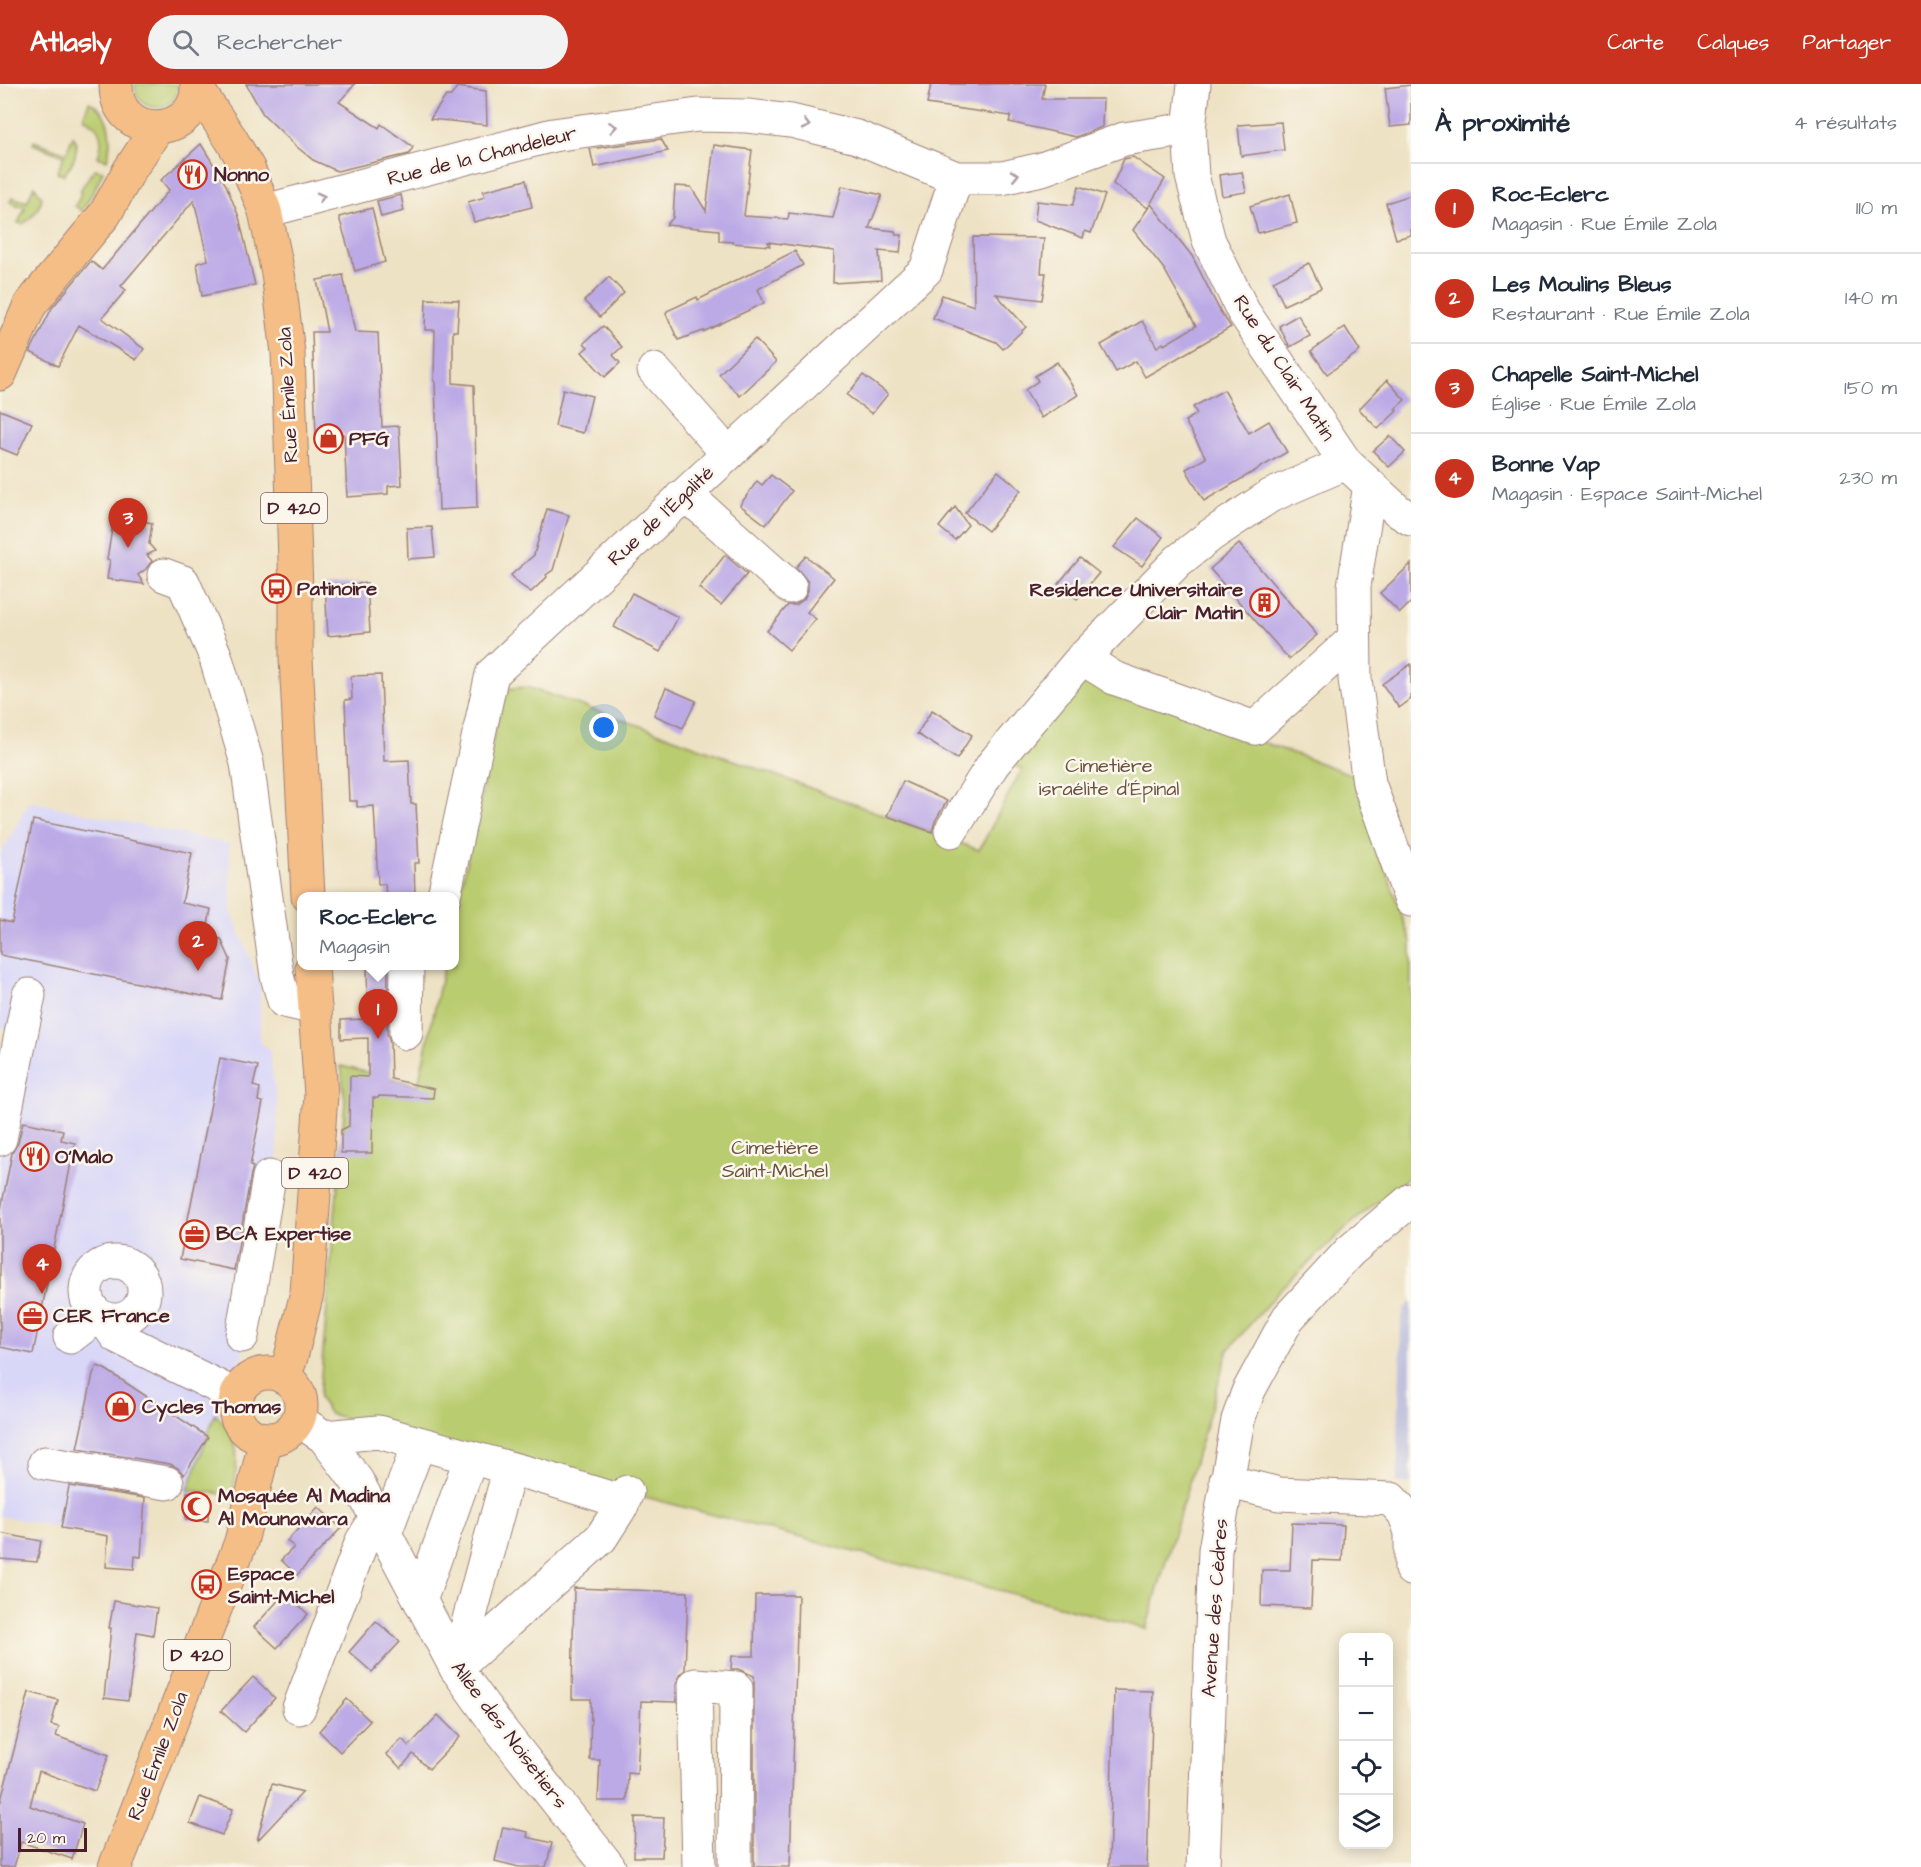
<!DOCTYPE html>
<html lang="fr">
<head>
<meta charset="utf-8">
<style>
	body { margin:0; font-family:"Architects Daughter",sans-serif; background:#f2f2f3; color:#1f2937 }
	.controls { position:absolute; right:18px; bottom:18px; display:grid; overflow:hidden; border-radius:12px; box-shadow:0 3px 15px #0003 }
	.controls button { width:54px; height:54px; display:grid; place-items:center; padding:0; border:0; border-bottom:2px solid #e0e1e3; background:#fff; color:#1f2937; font:30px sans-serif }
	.scale { position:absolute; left:18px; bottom:15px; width:69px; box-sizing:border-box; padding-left:6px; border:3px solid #4a1f2b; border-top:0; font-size:16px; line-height:21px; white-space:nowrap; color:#4a1f2b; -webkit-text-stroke:4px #fbf7ec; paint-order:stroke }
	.you { position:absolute; left:604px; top:644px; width:21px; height:21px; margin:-15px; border:4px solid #fff; border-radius:50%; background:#1a73e8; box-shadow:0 0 0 9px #1a73e833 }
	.badge { display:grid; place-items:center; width:39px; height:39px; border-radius:50%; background:#c8321e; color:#fff; font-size:20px; font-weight:700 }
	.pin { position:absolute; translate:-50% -50px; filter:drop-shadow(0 2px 3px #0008) }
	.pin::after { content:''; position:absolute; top:32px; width:21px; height:18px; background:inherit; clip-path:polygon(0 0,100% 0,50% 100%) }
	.popup { position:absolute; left:297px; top:808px; width:162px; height:78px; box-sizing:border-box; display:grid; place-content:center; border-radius:12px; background:#fff; filter:drop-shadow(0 2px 4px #0005); font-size:20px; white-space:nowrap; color:#747a83 }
	.popup b { font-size:22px; color:#1f2937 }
	.popup::after { content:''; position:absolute; left:50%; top:100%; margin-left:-12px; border:12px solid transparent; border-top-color:#fff }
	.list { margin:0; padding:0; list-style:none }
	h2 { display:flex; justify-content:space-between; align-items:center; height:78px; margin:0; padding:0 24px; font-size:26px }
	h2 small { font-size:20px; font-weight:400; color:#747a83 }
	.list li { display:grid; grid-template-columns:39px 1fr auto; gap:18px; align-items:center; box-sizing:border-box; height:90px; padding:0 24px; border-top:2px solid #e0e1e3 }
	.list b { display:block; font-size:22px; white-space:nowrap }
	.list p { margin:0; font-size:20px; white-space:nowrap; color:#747a83 }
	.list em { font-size:20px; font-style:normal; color:#747a83 }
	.icon { flex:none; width:33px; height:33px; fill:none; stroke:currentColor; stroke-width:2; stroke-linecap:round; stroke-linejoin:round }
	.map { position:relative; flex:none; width:1411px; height:1783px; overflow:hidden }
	header { display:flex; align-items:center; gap:36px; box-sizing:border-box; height:84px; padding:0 30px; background:#c8321e; color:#fff }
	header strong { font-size:28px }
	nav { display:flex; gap:33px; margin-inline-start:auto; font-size:21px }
	.search { width:420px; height:54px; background:#f2f2f3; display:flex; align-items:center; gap:15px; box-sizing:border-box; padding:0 21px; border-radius:33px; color:#747a83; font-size:22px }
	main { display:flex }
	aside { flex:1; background:#fff }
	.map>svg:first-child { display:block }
</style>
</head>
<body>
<header>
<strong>Atlasly</strong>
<div class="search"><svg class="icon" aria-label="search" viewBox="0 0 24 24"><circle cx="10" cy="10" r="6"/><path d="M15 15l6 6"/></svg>Rechercher</div>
<nav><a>Carte</a><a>Calques</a><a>Partager</a></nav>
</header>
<main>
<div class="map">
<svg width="1411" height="1783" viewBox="0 0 1411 1783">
	<rect width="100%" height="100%" fill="#fbf7ec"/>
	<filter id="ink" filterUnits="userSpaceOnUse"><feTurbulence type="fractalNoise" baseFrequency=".0167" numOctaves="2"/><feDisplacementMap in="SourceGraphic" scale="12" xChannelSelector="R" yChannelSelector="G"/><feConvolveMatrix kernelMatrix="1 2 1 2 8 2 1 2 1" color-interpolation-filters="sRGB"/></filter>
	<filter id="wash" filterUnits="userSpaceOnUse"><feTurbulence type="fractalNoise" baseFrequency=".008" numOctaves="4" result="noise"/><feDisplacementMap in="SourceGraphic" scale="24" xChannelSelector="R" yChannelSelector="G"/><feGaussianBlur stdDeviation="1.35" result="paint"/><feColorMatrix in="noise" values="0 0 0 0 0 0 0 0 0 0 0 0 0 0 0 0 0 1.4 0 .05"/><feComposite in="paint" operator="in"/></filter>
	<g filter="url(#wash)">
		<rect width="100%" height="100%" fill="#eee2c4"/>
		<polygon fill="#d9d7f8" points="29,717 229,760 232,829 260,900 260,960 269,964 277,1018 278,1087 250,1251 190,1408 108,1399 105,1402 100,1451 0,1432 0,1003 11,948 0,941 0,772"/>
		<polygon fill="#c0c2dd" points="1411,1217 1411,1400 1397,1398 1401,1237 1405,1224"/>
		<g fill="#bacc6f" stroke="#82764d" stroke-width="1.5">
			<path d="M135,0H178C179,31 134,31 135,0Z"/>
			<path d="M89,18C111,28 113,56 107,76L98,73C104,56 101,41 83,34Z"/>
			<path d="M73,52C82,64 72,81 64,91L57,89L64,72L33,60L34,57L66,69Z"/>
			<polygon points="94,85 103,87 95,105 82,127 75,122 80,113 81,105"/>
			<path d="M34,102L42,113C40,125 33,133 23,140L18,139L25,124L10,118L12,113L27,118Z"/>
			<polygon points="1092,596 1353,691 1411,858 1411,1091 1347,1143 1276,1210 1228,1266 1146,1545 330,1330 319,1314 345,1017 341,982 418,1001 444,882 454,882 455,832 504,605 527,603 641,642 979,766 1022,685 1005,677 1069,599"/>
			<path d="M215,1330C244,1357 237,1375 233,1411L188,1406Z"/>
		</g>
		<g id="blocks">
			<g fill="#bcaae6">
				<polygon points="246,0 355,0 339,18 379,44 381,40 413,63 409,70 337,87 313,76 297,63 263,30"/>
				<polygon points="931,0 1045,0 1042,15 1103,15 1102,43 1076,53 1009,38 1011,32 927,20"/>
				<polygon points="1411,1 1411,41 1390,43 1385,4"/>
				<polygon points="457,3 486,7 487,41 430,35 446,12 451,12"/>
				<polygon points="1281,38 1284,66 1241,72 1238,41"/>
				<polygon points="661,55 668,67 594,83 590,65"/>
				<polygon points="201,60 226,101 239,133 255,201 202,212 197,179 208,176 194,116 121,202 126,206 102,234 144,265 136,276 79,241 58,282 30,268 52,224 91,177 102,186 169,106 161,96"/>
				<polygon points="714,61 752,66 744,132 788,135 789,129 833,134 842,102 882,111 869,144 895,147 896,151 902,151 900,169 879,167 881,196 833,199 834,167 768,158 770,162 733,159 733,158 719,157 719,146 666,141 673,134 675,102 691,103 706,127"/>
				<polygon points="1133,73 1165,95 1148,124 1113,100 1124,75"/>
				<polygon points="1242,88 1246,108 1222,112 1219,91"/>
				<polygon points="526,96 532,123 474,138 468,118 485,113 483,107"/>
				<polygon points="1079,102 1105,111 1091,149 1085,147 1083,154 1035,136 1037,117 1073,121"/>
				<polygon points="1290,110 1297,139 1258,149 1250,122"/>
				<polygon points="401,111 404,127 381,133 377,117"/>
				<polygon points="1411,111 1411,151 1396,155 1386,119"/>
				<polygon points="1151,120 1192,172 1220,227 1231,243 1145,293 1136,277 1116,288 1101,261 1142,237 1157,263 1163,259 1164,261 1196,242 1164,185 1133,146"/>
				<polygon points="372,124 385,178 355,187 339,133"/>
				<polygon points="973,153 1044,154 1041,189 1046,189 1042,216 996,210 1026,243 1003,265 996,258 933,234 942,211 974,222"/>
				<polygon points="795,167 803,181 758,205 764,219 703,248 703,247 678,256 666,230 667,227 697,213 698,216"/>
				<polygon points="1309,179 1321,204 1284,221 1273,197"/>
				<polygon points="343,191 355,248 378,249 382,343 399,342 402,401 388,402 388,410 347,413 344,350 316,351 312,248 327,248 317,196"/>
				<polygon points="609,193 624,209 600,233 584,217"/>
				<polygon points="426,215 459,216 457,247 453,247 453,299 474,301 477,424 439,426 435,298 434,297 435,246 425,246"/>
				<polygon points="1298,231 1310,252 1290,263 1279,242"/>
				<polygon points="603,242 622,263 613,271 620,279 605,293 582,268 588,263 584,259"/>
				<polygon points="1345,243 1360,267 1327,290 1311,267"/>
				<polygon points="755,255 776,278 740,312 719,290"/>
				<polygon points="1057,278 1078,311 1041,334 1025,306 1038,297 1035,292"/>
				<polygon points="863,291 888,310 872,330 847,311"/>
				<polygon points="1387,296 1405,316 1395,325 1397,327 1378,345 1359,325"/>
				<polygon points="563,305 592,312 583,349 555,342"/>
				<polygon points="1224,306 1249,349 1269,337 1287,368 1204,417 1186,385 1206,374 1185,337 1197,330 1193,323"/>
				<polygon points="0,326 32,339 17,371 0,364"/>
				<polygon points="1390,352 1405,368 1389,383 1373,367"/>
				<polygon points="998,387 1021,406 988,447 965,429"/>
				<polygon points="771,391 792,407 766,441 740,421 757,397 762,401"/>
				<polygon points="955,423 968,441 955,456 939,443"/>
				<polygon points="547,425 569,431 553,486 546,491 547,493 531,508 519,500 511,491 534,471"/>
				<polygon points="126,428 130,434 152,439 149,460 155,467 147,471 152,477 146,485 138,491 144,500 107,495 110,476 107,475 114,433"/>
				<polygon points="1138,434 1163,453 1142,482 1114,463"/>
				<polygon points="432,443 435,473 408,475 407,444"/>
				<polygon points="1239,460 1317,551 1289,575 1210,485"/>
				<polygon points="725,471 747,490 721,521 699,504"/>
				<polygon points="806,472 834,494 807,528 816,535 789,566 767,547 788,521 796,521 804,515 808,506 808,498 796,483"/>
				<polygon points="1080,474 1099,489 1077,515 1058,500"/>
				<polygon points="1411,480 1411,518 1400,529 1380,509"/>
				<polygon points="367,499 370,548 328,552 325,502"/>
				<polygon points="632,509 678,533 660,568 614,543"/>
				<polygon points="1411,580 1411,615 1399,624 1382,600"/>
				<polygon points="381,591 384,677 409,676 411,720 416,720 419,779 414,779 415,813 386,813 385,800 378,800 374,722 357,723 357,717 349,717 345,616 352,615 351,592"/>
				<polygon points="666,604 696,617 683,644 654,631"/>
				<polygon points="932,626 972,651 957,675 917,650"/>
				<polygon points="903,697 947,717 935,737 932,748 887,732"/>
				<polygon points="33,736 192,769 182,819 211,825 206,852 221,855 230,875 222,916 0,871 0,836 12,839"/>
				<polygon points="367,882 388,882 387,949 390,959 391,995 434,1005 433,1014 379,1012 378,1014 373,1014 372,1069 341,1069 341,1046 349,1042 350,992 368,993 368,954 341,955 341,936 368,935"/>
				<polygon points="220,974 258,982 253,1002 260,1004 258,1017 263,1018 250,1082 253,1083 251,1090 234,1186 180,1175"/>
				<polygon points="23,1038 63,1046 61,1056 75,1059 33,1270 0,1263 0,1130 12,1069 18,1059"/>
				<polygon points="97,1282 105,1285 208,1353 184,1391 178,1384 170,1380 77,1365 93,1290"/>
				<polygon points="69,1402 145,1414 141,1473 135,1472 134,1485 106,1483 108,1452 61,1444"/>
				<polygon points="187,1408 209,1410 208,1437 186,1436"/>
				<polygon points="318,1423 341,1444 297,1491 281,1476 294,1463 287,1457"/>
				<polygon points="1292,1439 1344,1441 1342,1477 1313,1476 1311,1524 1261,1522 1262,1486 1290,1486"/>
				<polygon points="0,1449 41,1457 37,1478 0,1475"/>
				<polygon points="574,1504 688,1508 685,1586 679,1592 676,1601 677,1618 641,1617 637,1690 628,1689 627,1717 598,1717 600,1676 590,1676 591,1615 572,1615"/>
				<polygon points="285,1509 308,1530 277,1564 254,1543"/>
				<polygon points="755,1511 798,1511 790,1783 754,1783 754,1592 738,1585 731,1585 732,1572 754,1572"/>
				<polygon points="114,1517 157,1524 153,1551 137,1548 128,1617 104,1614 111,1544 109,1544"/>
				<polygon points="376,1537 400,1558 372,1588 349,1568"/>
				<polygon points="253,1593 275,1614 244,1648 221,1627"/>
				<polygon points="1114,1606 1153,1607 1147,1783 1109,1783"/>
				<polygon points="29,1608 58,1616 51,1641 59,1643 56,1652 109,1671 95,1707 39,1687 30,1722 83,1740 72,1775 21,1758 14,1783 0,1783 0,1720"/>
				<polygon points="347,1615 370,1637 340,1668 319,1647"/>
				<polygon points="438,1631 460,1653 429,1685 413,1670 401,1684 386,1670 402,1655 409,1662"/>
				<polygon points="272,1700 303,1708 257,1757"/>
				<polygon points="200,1713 233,1725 222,1751 190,1739"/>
				<polygon points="635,1733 664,1734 662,1773 634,1773"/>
				<polygon points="503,1743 528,1748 527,1753 552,1759 546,1783 519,1783 495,1777"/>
			</g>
		</g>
	</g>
	<g filter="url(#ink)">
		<use href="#blocks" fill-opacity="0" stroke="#9c8078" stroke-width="1.5"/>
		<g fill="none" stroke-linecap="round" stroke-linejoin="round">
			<defs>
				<g id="minor">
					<polyline points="1194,0 1189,45 1192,92 1209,157 1243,227 1346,379 1398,427 1411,435"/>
					<polyline points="265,127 553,51 698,31 747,32 791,37 857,53 956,94 1002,94 1042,85 1124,55 1189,45"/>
					<polyline points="654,286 728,370"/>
					<polyline points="1370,401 1354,502 1355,595 1369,699 1411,816"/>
					<polyline points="681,413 699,422 790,503"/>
					<polyline points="164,491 183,498 215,571 247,679 277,892 284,917 315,924"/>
					<polyline points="1082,574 1114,594 1255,644 1354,555"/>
					<polyline points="951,747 993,680 1077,580 1178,477 1211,451 1270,412 1346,379"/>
					<polyline points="444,812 492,590 926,186 956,94"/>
					<polyline points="406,949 407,882"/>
					<polyline points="0,1055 29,911"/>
					<circle cx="115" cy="1207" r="29"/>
					<polyline points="103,1234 116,1252 237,1312"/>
					<polyline points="242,1252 269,1093"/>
					<polyline points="70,1253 98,1232"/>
					<polyline points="298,1336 324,1353 357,1397 456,1584 500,1645 609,1783"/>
					<polyline points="324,1353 378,1348 542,1393 623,1418"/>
					<polyline points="45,1379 167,1399"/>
					<polyline points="1226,1397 1279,1410 1391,1415 1404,1429 1411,1448"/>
					<polyline points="385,1449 414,1373"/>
					<polyline points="1411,1453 1411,1485"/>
					<polyline points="420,1517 465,1390"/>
					<polyline points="456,1584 601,1454 622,1421 627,1408"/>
					<polyline points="456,1584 506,1398"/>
					<polyline points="299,1624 362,1457 376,1434"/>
					<polyline points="699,1783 695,1601 736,1604 735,1783"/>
					<polyline points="1203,1783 1215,1466 1238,1336 1248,1308 1288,1234 1350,1167 1411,1116"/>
				</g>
				<g id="major">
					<path d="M116,0C115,59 200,55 197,0"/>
					<polyline points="198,6 231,55 248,84 265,127 278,189 288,269 296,507 296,574 308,812"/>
					<polyline points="0,290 30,221 105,130 129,87 157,44"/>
					<circle cx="268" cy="1322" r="33"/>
					<polyline points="283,1293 290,1277 307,1209 321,1011 312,882"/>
					<polyline points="115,1783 241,1458 266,1355"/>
				</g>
			</defs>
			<use href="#minor" stroke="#9c8078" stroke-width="35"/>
			<use href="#major" stroke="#9c8078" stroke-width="35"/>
			<use href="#minor" stroke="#fff" stroke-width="33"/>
			<use href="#major" stroke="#f5be86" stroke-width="33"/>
		</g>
		<defs><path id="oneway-chevron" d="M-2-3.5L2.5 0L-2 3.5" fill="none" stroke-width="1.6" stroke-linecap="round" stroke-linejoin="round" transform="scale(1.5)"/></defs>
		<g stroke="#ae9aa0">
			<use href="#oneway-chevron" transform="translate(806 41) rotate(14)"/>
			<use href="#oneway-chevron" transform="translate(613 43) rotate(-8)"/>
			<use href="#oneway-chevron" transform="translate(1015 91) rotate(-13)"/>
			<use href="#oneway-chevron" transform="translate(321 113) rotate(-14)"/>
		</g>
	</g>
	<defs>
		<symbol id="restaurant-ring" viewBox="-11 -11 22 22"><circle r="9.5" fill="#fbf7ec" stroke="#c8321e" stroke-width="1.5"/><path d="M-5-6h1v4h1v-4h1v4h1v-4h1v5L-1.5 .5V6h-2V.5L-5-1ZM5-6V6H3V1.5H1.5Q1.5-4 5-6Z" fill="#c8321e"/></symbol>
		<symbol id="shop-ring" viewBox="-11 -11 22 22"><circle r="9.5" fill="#fbf7ec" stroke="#c8321e" stroke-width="1.5"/><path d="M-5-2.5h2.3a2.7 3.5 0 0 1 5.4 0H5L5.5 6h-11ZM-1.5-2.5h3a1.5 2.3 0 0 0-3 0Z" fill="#c8321e"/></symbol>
		<symbol id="bus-ring" viewBox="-11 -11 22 22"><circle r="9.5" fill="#fbf7ec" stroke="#c8321e" stroke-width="1.5"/><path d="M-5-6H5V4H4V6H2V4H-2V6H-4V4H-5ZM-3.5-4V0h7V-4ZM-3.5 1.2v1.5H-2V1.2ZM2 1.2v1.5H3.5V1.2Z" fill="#c8321e"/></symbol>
		<symbol id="building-ring" viewBox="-11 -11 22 22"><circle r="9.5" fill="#fbf7ec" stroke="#c8321e" stroke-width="1.5"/><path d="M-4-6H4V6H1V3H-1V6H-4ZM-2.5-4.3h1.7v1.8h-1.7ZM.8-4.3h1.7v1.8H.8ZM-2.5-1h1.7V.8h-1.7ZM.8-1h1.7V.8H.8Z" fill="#c8321e"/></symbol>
		<symbol id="office-ring" viewBox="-11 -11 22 22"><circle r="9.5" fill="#fbf7ec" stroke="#c8321e" stroke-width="1.5"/><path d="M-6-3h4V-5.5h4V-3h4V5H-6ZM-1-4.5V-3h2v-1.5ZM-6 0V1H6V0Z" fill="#c8321e"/></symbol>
		<symbol id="mosque-ring" viewBox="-11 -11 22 22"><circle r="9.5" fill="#fbf7ec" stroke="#c8321e" stroke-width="1.5"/><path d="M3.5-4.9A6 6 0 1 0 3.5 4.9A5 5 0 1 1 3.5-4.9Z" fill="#c8321e"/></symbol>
	</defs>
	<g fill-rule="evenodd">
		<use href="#restaurant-ring" x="176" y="74" width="33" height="33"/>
		<use href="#shop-ring" x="312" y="338" width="33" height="33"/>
		<use href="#bus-ring" x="260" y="488" width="33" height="33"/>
		<use href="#building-ring" x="1248" y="502" width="33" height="33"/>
		<use href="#restaurant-ring" x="18" y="1056" width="33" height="33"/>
		<use href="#office-ring" x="178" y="1134" width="33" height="33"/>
		<use href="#office-ring" x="16" y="1216" width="33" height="33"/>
		<use href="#shop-ring" x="104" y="1306" width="33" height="33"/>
		<use href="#mosque-ring" x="180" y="1406" width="33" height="33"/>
		<use href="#bus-ring" x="190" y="1484" width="33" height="33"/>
	</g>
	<g text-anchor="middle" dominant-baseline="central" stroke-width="5" stroke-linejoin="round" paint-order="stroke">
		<g fill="#fbf7ec" stroke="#7f6065" stroke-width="1.5">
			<rect x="261" y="409" width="66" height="30" rx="4.5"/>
			<rect x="282" y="1074" width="66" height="30" rx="4.5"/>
			<rect x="164" y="1556" width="66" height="30" rx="4.5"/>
		</g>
		<g font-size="18" font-weight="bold" fill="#4a1f2b">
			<text x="294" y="424">D 420</text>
			<text x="315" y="1089">D 420</text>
			<text x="197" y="1571">D 420</text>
		</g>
		<g font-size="20" fill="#4a1f2b" stroke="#fbf7ec">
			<text transform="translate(482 72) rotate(-14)">Rue de la Chandeleur</text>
			<text transform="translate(1284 284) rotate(57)">Rue du Clair Matin</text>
			<text transform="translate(288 311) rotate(-93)">Rue Émile Zola</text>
			<text transform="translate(661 432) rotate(-43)">Rue de l'Égalité</text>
			<text transform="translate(1215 1524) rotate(-86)">Avenue des Cèdres</text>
			<text transform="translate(509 1651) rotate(53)">Allée des Noisetiers</text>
			<text transform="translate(158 1672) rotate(-69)">Rue Émile Zola</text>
		</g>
		<g font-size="20" font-weight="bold" fill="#4a1f2b" stroke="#fbf7ec" text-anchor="start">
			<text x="214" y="91">Nonno</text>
			<text x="349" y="355">PFG</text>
			<text x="297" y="505">Patinoire</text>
			<text x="1243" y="506" text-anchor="end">Residence Universitaire<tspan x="1243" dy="23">Clair Matin</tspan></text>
			<text x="55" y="1073">O'Malo</text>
			<text x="216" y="1150">BCA Expertise</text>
			<text x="53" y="1232">CER France</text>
			<text x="142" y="1323">Cycles Thomas</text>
			<text x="218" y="1412">Mosquée Al Madina<tspan x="218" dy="23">Al Mounawara</tspan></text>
			<text x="228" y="1490">Espace<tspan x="228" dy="23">Saint-Michel</tspan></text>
		</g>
		<g font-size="20" fill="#6c533f" stroke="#fbf7ec">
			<text x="1109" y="682">Cimetière<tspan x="1109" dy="23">israélite d'Épinal</tspan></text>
			<text x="775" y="1064">Cimetière<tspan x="775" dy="23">Saint-Michel</tspan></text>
		</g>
	</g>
</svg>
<div class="controls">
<button>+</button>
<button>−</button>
<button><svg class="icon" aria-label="locate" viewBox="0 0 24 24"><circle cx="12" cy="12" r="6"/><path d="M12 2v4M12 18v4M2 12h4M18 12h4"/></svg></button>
<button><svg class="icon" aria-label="layers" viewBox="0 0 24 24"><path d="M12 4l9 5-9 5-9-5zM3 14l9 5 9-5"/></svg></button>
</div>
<div class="scale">20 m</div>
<div class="you"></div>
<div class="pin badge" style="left:378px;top:955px">1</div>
<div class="popup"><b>Roc-Eclerc</b>Magasin</div>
<div class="pin badge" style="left:198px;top:887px">2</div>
<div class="pin badge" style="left:128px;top:464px">3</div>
<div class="pin badge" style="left:42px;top:1210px">4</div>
</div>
<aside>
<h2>À proximité<small>4 résultats</small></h2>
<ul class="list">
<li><span class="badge">1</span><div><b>Roc-Eclerc</b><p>Magasin · Rue Émile Zola</p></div><em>110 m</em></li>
<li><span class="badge">2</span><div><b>Les Moulins Bleus</b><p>Restaurant · Rue Émile Zola</p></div><em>140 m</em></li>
<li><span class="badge">3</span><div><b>Chapelle Saint-Michel</b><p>Église · Rue Émile Zola</p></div><em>150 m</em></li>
<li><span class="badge">4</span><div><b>Bonne Vap</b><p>Magasin · Espace Saint-Michel</p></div><em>230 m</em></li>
</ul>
</aside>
</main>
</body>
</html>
